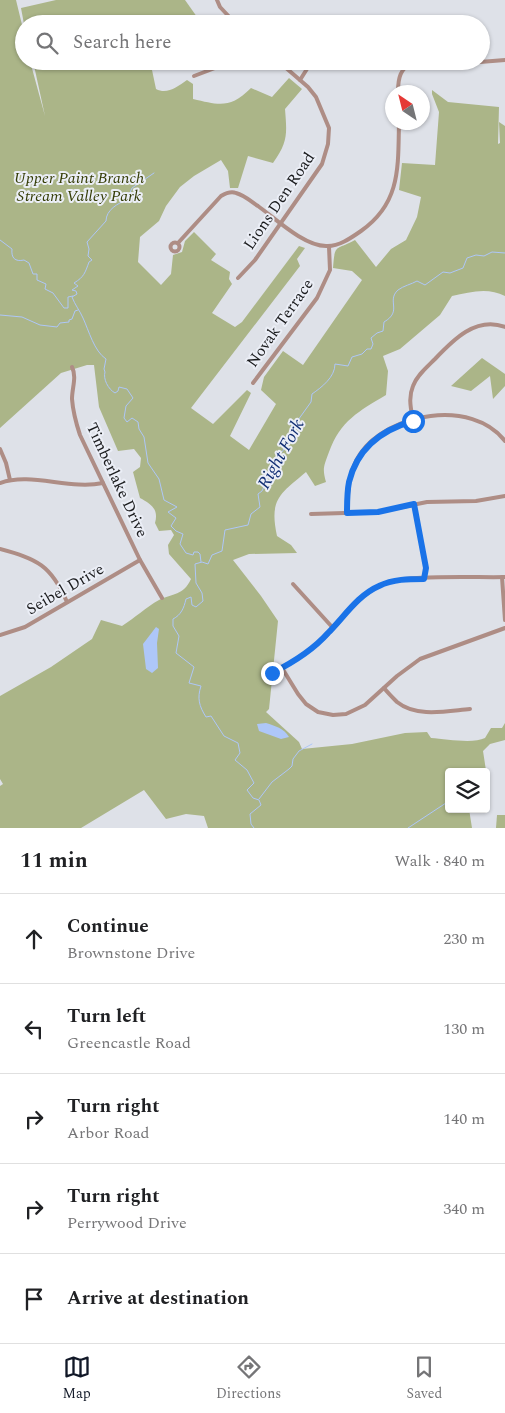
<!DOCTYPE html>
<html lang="en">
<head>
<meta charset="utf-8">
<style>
	body { margin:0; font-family:Spectral,serif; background:#f6f6f6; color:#202124 }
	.controls { position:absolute; right:15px; bottom:15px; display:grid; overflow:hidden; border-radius:5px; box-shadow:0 1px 4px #0004 }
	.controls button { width:45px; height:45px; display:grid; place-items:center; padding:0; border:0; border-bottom:1px solid #e0e0e0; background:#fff; color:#202124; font:25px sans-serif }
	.compass { position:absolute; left:385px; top:85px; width:45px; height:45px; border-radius:50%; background:#fff; box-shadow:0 1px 4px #0004; rotate:325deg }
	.stop { position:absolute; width:15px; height:15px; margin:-11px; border:4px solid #1a73e8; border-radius:50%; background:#fff }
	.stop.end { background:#1a73e8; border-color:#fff; box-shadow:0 1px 5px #0008 }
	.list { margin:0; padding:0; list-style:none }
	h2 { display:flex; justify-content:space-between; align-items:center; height:65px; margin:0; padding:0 20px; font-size:21px }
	h2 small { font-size:16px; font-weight:400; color:#757577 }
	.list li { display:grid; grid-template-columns:32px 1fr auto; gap:15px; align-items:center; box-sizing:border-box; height:90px; padding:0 20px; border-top:1px solid #e0e0e0 }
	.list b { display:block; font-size:19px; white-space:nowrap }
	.list p { margin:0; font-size:16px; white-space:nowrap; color:#757577 }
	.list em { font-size:16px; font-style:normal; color:#757577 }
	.icon { flex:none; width:28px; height:28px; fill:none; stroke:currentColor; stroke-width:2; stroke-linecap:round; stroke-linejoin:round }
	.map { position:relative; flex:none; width:505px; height:828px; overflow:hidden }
	.search { position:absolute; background:#fff; box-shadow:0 1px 4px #0004; left:15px; right:15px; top:15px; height:55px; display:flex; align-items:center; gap:12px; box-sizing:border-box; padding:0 18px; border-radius:28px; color:#757577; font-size:19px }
	.sheet { height:515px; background:#fff }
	nav { display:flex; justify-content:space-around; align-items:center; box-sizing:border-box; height:70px; border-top:1px solid #e0e0e0; background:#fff; font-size:14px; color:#757577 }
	nav a { display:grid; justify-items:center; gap:2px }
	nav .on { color:#111827 }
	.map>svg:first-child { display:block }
</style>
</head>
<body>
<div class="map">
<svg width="505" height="828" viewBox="0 0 505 828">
	<rect width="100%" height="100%" fill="#dee1e8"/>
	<g fill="#abb588">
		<path d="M0,0H16L24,33V61H30L45,116L33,61H151L153,65L152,70L156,89C167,95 177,87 187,80L193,84V99C219,105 230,109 251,88L272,97L289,78L302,89L285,109C287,134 288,142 273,163L248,156L238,188H230L228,171L221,160L194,176L180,187L166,206L159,221L140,237L138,262L161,285L171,274L173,255L182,252L185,241L194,232L216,254L211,260L230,272L229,279L232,284L212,313L235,327L242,322L299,246L305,248L297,259L300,266L191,408L213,424L247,390L251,393L230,436L249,450L276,404L261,390L264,377L283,351L303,365L362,280L352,271L333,268C335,243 335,251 355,240L376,267L391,249L406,240L417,217L421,197L399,190L402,163L435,165L439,112L432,94V90L448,102L499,107L498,144L500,143L499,122L505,126V296C488,287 470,292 452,296L440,315L400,349L383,356L388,371L386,395C359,411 340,421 329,452C324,466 322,468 326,482L315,486L306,472C280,494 269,499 277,536L291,545L297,553L249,554L233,560L261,596L278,621L269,709L266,712L299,742L302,749L352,744L405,733L427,732L431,738C446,739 473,744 485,738L491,728H502L505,723V740L490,744L483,751L489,790H486V772H449V809H469L472,828H208L204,816L186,814L166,819L144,790L81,828H0V786L3,784L0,779V696L51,667L92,639L101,620L122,626C135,618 146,607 159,600C173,593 183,596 191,579L169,554L168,545L174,535L171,530L159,531L155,523C159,509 151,504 140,498L133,472L140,467L141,458L134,449L118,451L99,407L94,365H87L61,373L0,428Z"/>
		<polygon points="56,0 185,0 202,24 24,24 21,8"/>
		<polygon points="482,358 505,374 505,386 493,399 490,376 471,391 451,386"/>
		<polygon points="497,815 505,815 505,828 496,828"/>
	</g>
	<g fill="#aec7f8">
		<polygon points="156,627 159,629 157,643 158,668 152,673 146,669 143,644"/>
		<path d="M266,723C275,726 284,728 289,737L281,739L259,731L257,724Z"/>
	</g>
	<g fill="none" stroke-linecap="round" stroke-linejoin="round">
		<g stroke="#aec7f8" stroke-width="1">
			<path d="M154,173L132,188L127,200C118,203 106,210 106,221L87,242L89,249L88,256L92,260L89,262C85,273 84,277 74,283L78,286L72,290L76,291L77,294L72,297C75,305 80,311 83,318C89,331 94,351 106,359L104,369L105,372C103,379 108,389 115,393L118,391L119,387L127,389L133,398L126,406L124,418L127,422L132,418L138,422L139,429L144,437L148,463L159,479L164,500L177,507L168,512L176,518L171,526L176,531L183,534L180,544L186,553L193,555L194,552H198L200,554L201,562"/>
			<path d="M0,240L12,249C11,258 15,262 24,260L29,263L33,274H37V280L46,284L45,289L53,293L64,308H68V297L73,296"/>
			<polyline points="0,315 22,317 40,325 57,327 60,323 69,322 69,320 72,319 75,311 78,310"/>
			<polyline points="259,799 272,782 289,769 292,766 293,759 299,751 312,744"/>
			<path d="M254,828L251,824L250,814L261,805L259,800L253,798L247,790L254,783L247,770L235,760L240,753L238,743L224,736L211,716L206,717C199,706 197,698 201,686L189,683L194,667L176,653L179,636L173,626V619C181,615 184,608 186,599L191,597L192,605L196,607L203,601L202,593L196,583L195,564L202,562L208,564L212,555L222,551L225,530L248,525L251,514L260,507L258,494L262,491L278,456C287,450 285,437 294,431L293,427L311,402L312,394C322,387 335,377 335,364L348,366L352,357L362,354L367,349H371L373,344L371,338L377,333L383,331L384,322C403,311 386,301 398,290C403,286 412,284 417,281L425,285L443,272L450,273L463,268L467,258L476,255L484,256L492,252L505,253"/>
			<polyline points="408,828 449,801"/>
		</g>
		<g stroke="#ae8d85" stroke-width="4">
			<polyline points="217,0 220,7 236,24"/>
			<polyline points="452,61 480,62 505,60"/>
			<polyline points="194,76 215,68 224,61"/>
			<polyline points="300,80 312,61"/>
			<path d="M398,92C398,78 400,69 413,61"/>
			<circle cx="175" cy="247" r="4.5"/>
			<path d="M178,243L221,196C226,193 231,191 236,193C244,195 252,202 258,206C276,219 304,246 326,246C338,247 351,238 361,231C401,203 398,167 399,122"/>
			<polyline points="238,278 255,260 322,164 328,144 329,128 316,97 308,87 278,61"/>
			<path d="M72,367C77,377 72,388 72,399C73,412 76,423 80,435L140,560L162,598"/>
			<polyline points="253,383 317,298 330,270 329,247"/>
			<path d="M413,421C411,409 408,398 413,386C417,375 427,367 435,359C453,340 476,316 505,327"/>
			<polyline points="0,449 6,463 10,480"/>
			<path d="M0,483C31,472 69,490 103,483"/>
			<polyline points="414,504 426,568 424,579"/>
			<path d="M347,513C348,492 348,472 360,454C388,413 472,398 505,441"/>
			<polyline points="311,514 378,512 427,502 476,501 505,496"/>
			<path d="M0,549C37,559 51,565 67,602"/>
			<polyline points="502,577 505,620"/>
			<polyline points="293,584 333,628"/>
			<polyline points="0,635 25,627 140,560"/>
			<polyline points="282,668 298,694 306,704 318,712 333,715 346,714 365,705 397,676 420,659 505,628"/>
			<path d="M272,673C292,663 312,650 328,634C343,618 357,598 377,587C400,573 475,578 505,577"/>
			<path d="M384,688C388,693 393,698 397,702C417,718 447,711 470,709"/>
		</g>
	</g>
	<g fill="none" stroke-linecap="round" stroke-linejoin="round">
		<path stroke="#1a73e8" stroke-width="6" d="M272,673C292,663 313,650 328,633C344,617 358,595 379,586C393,579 409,579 424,579L426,568L414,504L378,512L347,513C347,503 347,492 349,482C357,449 381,430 413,421"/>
	</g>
	<g text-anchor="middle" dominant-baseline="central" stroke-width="4" stroke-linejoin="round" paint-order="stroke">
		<g font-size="16" font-style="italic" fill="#343c05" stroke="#ebeef6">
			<text x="79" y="178">Upper Paint Branch<tspan x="79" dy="18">Stream Valley Park</tspan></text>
		</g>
		<g font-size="16" fill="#191a1c" stroke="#ebeef6">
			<text transform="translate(279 201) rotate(-56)">Lions Den Road</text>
			<text transform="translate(280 323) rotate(-55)">Novak Terrace</text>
			<text transform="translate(117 480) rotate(65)">Timberlake Drive</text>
			<text transform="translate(65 589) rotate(-30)">Seibel Drive</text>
		</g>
		<g font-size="18" font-style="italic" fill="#112e73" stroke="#ebeef6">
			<text transform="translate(281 454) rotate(-61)">Right Fork</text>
		</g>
	</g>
</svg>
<div class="controls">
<button><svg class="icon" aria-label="layers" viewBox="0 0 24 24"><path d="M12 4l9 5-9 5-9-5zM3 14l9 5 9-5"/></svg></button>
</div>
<svg class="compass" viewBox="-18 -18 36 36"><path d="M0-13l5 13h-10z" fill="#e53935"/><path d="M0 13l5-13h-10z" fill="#757577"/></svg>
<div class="stop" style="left:413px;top:421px"></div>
<div class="stop end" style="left:272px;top:673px"></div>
<div class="search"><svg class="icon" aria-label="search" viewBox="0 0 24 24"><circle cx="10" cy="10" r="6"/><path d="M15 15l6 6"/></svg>Search here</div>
</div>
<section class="sheet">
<h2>11 min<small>Walk · 840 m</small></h2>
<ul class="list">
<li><svg class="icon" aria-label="ahead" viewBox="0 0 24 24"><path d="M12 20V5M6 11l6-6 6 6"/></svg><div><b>Continue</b><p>Brownstone Drive</p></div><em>230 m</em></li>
<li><svg class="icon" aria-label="left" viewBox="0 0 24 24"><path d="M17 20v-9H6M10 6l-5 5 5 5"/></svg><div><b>Turn left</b><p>Greencastle Road</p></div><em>130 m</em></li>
<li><svg class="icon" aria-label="right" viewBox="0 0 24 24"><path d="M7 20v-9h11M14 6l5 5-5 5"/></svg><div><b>Turn right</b><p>Arbor Road</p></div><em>140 m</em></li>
<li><svg class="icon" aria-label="right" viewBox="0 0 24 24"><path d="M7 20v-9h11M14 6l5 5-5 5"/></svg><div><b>Turn right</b><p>Perrywood Drive</p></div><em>340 m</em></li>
<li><svg class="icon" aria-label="arrive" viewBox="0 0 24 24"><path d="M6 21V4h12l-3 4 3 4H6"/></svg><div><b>Arrive at destination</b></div></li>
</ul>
</section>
<nav>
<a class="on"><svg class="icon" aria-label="map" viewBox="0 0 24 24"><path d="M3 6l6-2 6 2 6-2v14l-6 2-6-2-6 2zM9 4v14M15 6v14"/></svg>Map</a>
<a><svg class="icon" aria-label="directions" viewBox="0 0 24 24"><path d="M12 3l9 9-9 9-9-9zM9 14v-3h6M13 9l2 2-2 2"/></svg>Directions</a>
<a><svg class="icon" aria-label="saved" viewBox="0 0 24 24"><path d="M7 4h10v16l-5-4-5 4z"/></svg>Saved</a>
</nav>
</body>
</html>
